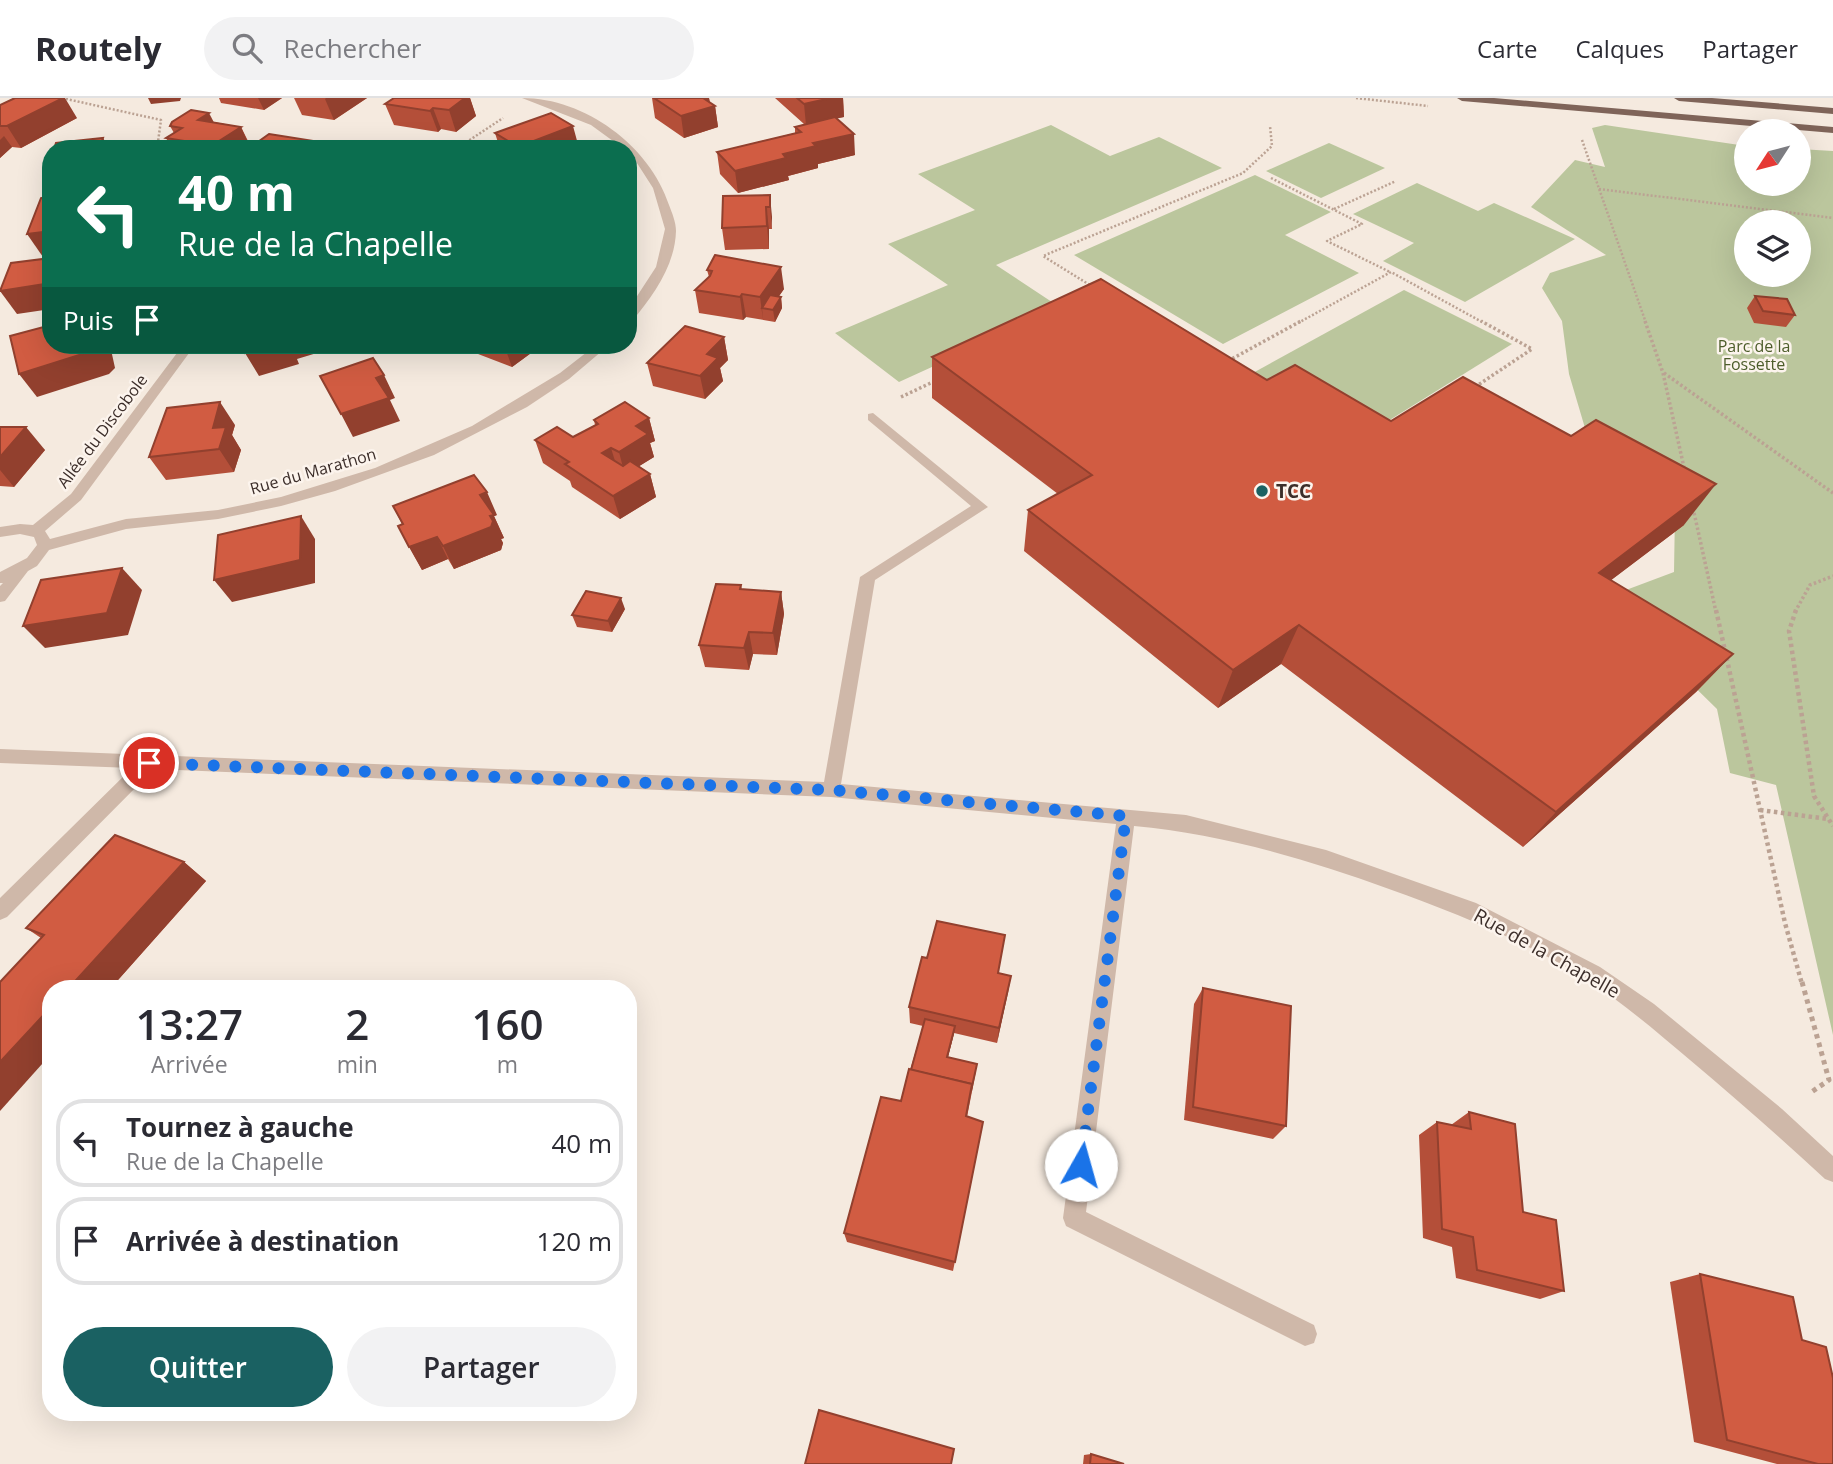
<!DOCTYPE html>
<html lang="fr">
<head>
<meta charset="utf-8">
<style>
	:root { --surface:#fff; --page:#f2f2f3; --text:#2b2b33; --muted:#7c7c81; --line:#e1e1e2; --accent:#1a6162 }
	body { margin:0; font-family:"Open Sans",sans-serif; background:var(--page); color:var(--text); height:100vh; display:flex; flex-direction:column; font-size:26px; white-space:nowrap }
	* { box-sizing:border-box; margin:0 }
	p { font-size:23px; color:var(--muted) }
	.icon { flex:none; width:38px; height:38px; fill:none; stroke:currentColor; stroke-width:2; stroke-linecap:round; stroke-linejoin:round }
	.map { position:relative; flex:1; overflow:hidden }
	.panel { position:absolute; left:42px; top:882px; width:595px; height:441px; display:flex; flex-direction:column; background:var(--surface); border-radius:28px; box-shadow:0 7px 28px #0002 }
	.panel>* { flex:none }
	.banner { position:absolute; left:42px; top:42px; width:595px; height:214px; border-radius:28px; box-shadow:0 7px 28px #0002; background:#0b6e4f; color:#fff; overflow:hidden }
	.needle { width:46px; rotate:234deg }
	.controls { position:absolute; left:1734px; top:21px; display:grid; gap:14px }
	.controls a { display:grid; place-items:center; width:77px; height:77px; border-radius:50%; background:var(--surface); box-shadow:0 7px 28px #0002; font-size:35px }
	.pin { position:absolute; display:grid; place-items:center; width:60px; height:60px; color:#fff; margin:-30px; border:4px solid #fff; border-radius:50%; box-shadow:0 2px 7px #0007 }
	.me { position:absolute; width:77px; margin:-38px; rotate:7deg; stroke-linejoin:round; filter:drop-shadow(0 0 5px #0008) }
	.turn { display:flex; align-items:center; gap:24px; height:147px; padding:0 21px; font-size:32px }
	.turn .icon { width:91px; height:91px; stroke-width:2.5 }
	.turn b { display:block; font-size:49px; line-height:60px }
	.then { display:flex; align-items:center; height:66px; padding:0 21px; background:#0003; gap:14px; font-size:26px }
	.eta { display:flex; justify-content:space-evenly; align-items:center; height:119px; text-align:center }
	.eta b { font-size:42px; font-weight:600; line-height:49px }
	.primary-button { display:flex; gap:14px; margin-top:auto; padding:14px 21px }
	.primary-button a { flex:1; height:80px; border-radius:42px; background:var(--accent); color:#fff; font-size:28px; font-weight:600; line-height:80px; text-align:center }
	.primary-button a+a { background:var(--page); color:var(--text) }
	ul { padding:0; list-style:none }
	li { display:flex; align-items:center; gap:21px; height:88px; margin:0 14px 10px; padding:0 7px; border:4px solid var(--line); border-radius:28px }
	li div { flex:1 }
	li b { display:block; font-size:26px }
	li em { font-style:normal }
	header { display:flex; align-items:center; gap:42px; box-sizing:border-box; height:98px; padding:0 35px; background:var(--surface); border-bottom:2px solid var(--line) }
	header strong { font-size:33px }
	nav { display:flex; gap:38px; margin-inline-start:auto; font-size:24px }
	.search { width:490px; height:63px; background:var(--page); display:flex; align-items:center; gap:18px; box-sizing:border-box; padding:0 24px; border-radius:38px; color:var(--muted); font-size:26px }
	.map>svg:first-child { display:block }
</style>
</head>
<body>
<header>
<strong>Routely</strong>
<div class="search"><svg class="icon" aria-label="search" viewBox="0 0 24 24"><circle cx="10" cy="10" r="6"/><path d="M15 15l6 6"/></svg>Rechercher</div>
<nav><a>Carte</a><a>Calques</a><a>Partager</a></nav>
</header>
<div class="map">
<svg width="1833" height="1366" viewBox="0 0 1833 1366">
	<rect width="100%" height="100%" fill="#f5eadf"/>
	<g fill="#bbc69d" fill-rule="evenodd">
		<path d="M1051 27 1110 58 1159 39 1222 70 996 167 1061 210 899 284 835 235 948 187 888 146 975 112 918 76Z"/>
		<path d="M1605 27 1746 48V86H1799V51L1833 53V937L1776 687 1730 675 1717 611 1668 563 1618 495 1674 474 1675 413 1598 374 1569 276 1562 223 1542 190 1550 175 1606 157 1531 109 1575 62 1605 69 1592 30ZM1746 124H1799V177H1746Z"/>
		<path d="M1329 45 1385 70 1321 100 1266 73Z"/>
		<path d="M1255 77 1331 114 1285 137 1359 175 1223 246 1074 157Z"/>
		<path d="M1417 85 1478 113 1494 105 1575 141 1465 204 1383 163 1414 145 1353 116Z"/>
		<path d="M1404 192 1512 246 1359 341 1251 276Z"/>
	</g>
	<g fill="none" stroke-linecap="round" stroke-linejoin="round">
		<g stroke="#bba293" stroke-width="2.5" stroke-dasharray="2 2" stroke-linecap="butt">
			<path d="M62 0 161 22 157 51"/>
			<path d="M1356 0 1428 8"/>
			<path d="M1582 42 1646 225"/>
			<path d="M456 51 503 20"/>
			<path d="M1271 80 1362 126 1327 143 1390 174"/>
			<path d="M1599 91 1833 120"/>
			<path d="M1334 111 1396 83"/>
			<path d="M1093 189 1043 158 1243 75 1272 48 1270 28"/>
			<path d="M1298 225 1391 174 1484 225"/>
		</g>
		<g stroke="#bba293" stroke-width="3.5" stroke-dasharray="2.5 2.5" stroke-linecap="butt">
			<path d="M1645 223 1663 275 1685 374"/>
			<path d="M1228 263 1301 223"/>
			<path d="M1664 275 1833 395"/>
			<path d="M1475 289 1532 251 1481 223"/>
			<path d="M901 299 935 283"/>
			<path d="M1693 410 1716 514"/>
			<path d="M1795 514 1810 487 1833 478"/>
		</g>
		<g stroke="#bba293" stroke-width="4.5" stroke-dasharray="3.5 3.5" stroke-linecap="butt">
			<path d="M1716 512 1785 825 1802 886"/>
			<path d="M1796 512 1789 533 1814 698 1833 728"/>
			<path d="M1760 712 1828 721"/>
		</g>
		<path stroke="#bba293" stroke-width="5" stroke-dasharray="4.5 4.5" stroke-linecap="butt" d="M1802 884 1829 982 1810 995"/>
		<g fill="#cfb8a9" fill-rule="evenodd">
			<path d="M522 0C585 0 650 48 669 107 672 115 676 124 676 133 675 167 654 197 632 223L628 224V212L656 169 665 131 653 90 628 51H624L591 27Z"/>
			<path d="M183 247H195L81 402 45 433 50 441 126 421 218 412 281 399 375 370 472 328 560 275 596 247H609L569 281 527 309 434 357 335 393 281 408 218 421 126 431 49 452 37 468 28 473 5 503 0 504V488L3 485H0V474L27 460 37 447 34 439 20 436 0 439V429L20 426 33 427 71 396Z"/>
			<path d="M873 315 988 409 875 482 841 686 1186 717 1326 752 1476 805 1600 869 1654 906 1782 1011 1833 1058V1084L1825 1081C1781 1040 1736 1001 1690 962 1657 934 1623 905 1586 881 1524 843 1457 815 1389 791 1307 761 1221 736 1134 728L1086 1114 1314 1227 1317 1236 1314 1245 1305 1248 1066 1128 1063 1120 1116 726 831 699 154 671 7 819 0 822V800L132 670 0 665V651L824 684 860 479 971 408 868 322V316Z"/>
		</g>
		<g fill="#7f6459" fill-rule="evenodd">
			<path d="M1457 0H1494L1833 29V35L1462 3Z"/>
			<path d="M1674 0H1712L1833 10V16L1679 3Z"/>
		</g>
	</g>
	<g fill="#b44f39">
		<path d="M219 0H282L264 12 221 5Z"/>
		<path d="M294 0H367L334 22 302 17Z"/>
		<path d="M394 0H470L476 18 456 34 441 31 438 34 394 27 385 6Z"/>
		<path d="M652 0H709L710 4 715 8 718 29 684 40 655 20Z"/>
		<path d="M775 0H843L844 19 837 20 855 57 818 66V70L788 78 789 82 738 95 720 76 717 54 795 35V29L804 26Z"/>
		<path d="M0 7 77 20 21 50 12 49 0 60Z"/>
		<path d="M214 24 241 29 251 49 317 51H172L166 40 174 35 170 28Z"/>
		<path d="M495 35 579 50 576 51H500Z"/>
		<path d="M770 97 772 131H769V151L725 152 722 130Z"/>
		<path d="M707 172 784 191 779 198 781 199 782 210 775 224 746 219 743 222 699 215 695 192 709 179Z"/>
		<path d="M1755 198 1795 217 1786 229 1754 225 1747 210Z"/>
		<path d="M724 239 728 262 720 270 723 283 705 301 653 288 647 265Z"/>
		<path d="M463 247H542L512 269 465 251Z"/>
		<path d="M932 259 1267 282 1391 323 1684 427 1611 482 1733 556 1696 594 1523 749 1281 566 1218 610 1024 453 1028 412 1058 396 932 300Z"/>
		<path d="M649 320 655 343 650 345 654 359 639 368 650 376 656 399 620 421 572 389 570 383 543 365 535 342 573 339 595 327 594 322Z"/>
		<path d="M235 327 232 337 241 352 234 374 166 382 149 359Z"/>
		<path d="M0 329 45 352 14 389 0 388Z"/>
		<path d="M393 408 497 417 494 418 504 440 501 441 503 445 501 452 454 471 448 461 422 472 398 428 402 426Z"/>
		<path d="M741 487 742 492 781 494 784 516 777 557 753 556 749 572 705 569 699 547Z"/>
		<path d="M625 511 612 534 577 529 572 517Z"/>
		<path d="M184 764 206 783 110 891H51L41 840 26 830Z"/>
		<path d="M998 875 1011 878 997 945 954 935 948 959 976 973 967 1019 983 1024 953 1173 847 1144 844 1135 901 1003 923 928 910 925 909 909Z"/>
		<path d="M1203 890 1286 1028 1273 1041 1184 1022 1194 906Z"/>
		<path d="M1469 1014 1523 1114 1564 1193 1540 1201 1456 1180 1452 1149 1423 1140 1419 1037 1437 1024 1451 1027Z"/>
		<path d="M1700 1176 1802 1242 1833 1366H1777L1694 1344 1670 1184Z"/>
		<path d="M1091 1356 1124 1366H1083L1084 1357Z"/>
	</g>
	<g fill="#92402e">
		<path d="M63 0H65L77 20 21 50 7 28Z"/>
		<path d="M148 0H181L180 3 151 6Z"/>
		<path d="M258 0H282L264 12Z"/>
		<path d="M326 0H367L334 22 325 1Z"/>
		<path d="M465 0H470L476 18 456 34 449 12Z"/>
		<path d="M696 0H709L710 9 715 8 718 29 684 40 681 18Z"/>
		<path d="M831 0H843L844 19 806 27 804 6Z"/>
		<path d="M433 10 441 31 438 34 430 13Z"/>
		<path d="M209 15 220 36 198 22Z"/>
		<path d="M573 28 579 50 576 51H518V49Z"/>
		<path d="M241 29 251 51 208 50Z"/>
		<path d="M854 36 855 57 818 66V70L788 78 789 82 738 95 735 73 813 45Z"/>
		<path d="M4 38 12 49 0 60V42Z"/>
		<path d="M103 40 110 51H99Z"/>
		<path d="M314 43 317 51H303Z"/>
		<path d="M51 73V84L44 74Z"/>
		<path d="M770 97 772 119V131L770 109Z"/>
		<path d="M766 109 769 131V151L767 128Z"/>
		<path d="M51 133V158L43 159 27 136Z"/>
		<path d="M781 169 784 191 770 211 762 210 763 222 760 199Z"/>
		<path d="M51 185V211L17 216 0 193Z"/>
		<path d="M742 196 746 219 743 222 740 199Z"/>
		<path d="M781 199 782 210 775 224 773 212Z"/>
		<path d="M724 239 728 262 720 270 723 283 705 301 700 278 707 256Z"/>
		<path d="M99 247H110L115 270 109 276 37 299 19 276Z"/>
		<path d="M274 247H340V248L297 261 299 266 259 278 245 255Z"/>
		<path d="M504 247H542L512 269Z"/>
		<path d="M384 277 395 300 390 302 400 323 353 339 341 316 376 280Z"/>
		<path d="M220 304 235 327 232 337 241 352 234 374 219 351 213 330Z"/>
		<path d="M649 320 655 343 650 345 654 359 625 377 619 354 636 328Z"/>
		<path d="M26 329 45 352 14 389 0 372V359Z"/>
		<path d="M611 350 618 373 602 355Z"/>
		<path d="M650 376 656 399 620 421 613 398Z"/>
		<path d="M1716 386 1684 427 1569 514 1599 475Z"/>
		<path d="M487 394 497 417 494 418 504 440 501 441 503 445 501 452 454 471 443 448 480 397Z"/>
		<path d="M301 418 315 441V485L232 504 214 482Z"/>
		<path d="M437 439 448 461 422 472 409 449Z"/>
		<path d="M122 470 142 492 128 537 45 550 23 528Z"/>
		<path d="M781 494 784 516 777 557 773 535Z"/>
		<path d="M621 500 625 511 612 534 608 523Z"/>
		<path d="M1299 527 1281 566 1218 610 1233 572Z"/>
		<path d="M749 534 753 556 749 572 744 550Z"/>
		<path d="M1733 556 1696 594 1523 749 1556 714Z"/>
		<path d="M184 764 206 783 110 891H68Z"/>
		<path d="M1011 878 1008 895 997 945 999 930Z"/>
		<path d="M51 909V956L0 1013V964Z"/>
		<path d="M955 928 954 936 946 966 947 959Z"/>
	</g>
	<g fill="#d15c42" stroke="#92402e" stroke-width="2">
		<path d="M15 0H63L7 28H0V7Z"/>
		<path d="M394 0H465L449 12 433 10 430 13 385 6Z"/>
		<path d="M654 0H703L715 8 681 18Z"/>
		<path d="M797 0H831L804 6Z"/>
		<path d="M191 12 209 15 198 22 241 29 208 50 193 48 196 45 166 40 182 30 170 28 172 24Z"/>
		<path d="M551 15 573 28 518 49 495 35Z"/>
		<path d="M835 19 854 36 813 45 816 48 783 56 786 60 735 73 717 54 801 34 795 29Z"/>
		<path d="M269 36 314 43 303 51H248Z"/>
		<path d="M103 40 99 51H54L56 45Z"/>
		<path d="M51 57V73L44 74Z"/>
		<path d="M770 97V109H766L767 128 722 130 723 98Z"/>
		<path d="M51 98V133L27 136 41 100Z"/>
		<path d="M715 157 781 169 760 199 742 196 740 199 695 192 710 178 712 173 707 172Z"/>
		<path d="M51 160V185L0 193 11 165Z"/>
		<path d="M1101 181 1267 282 1295 267 1391 323 1463 279 1571 338 1596 322 1716 386 1599 475 1733 556 1556 714 1299 527 1233 572 1028 412 1092 377 932 259Z"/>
		<path d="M770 197 781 199 773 212 762 210Z"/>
		<path d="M1755 198 1787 201 1795 217 1763 213Z"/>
		<path d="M51 227V247H99L92 253 19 276 10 238Z"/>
		<path d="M685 228 724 239 707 256 718 260 700 278 647 265Z"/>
		<path d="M243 247H274L245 255Z"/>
		<path d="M373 260 384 277 376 280 389 300 341 316 320 278Z"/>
		<path d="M220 304 213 330 226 329 219 351 149 359 167 310Z"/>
		<path d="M625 304 649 320 636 328 648 336 619 354 611 350 602 355 623 368 630 363 650 376 613 398 565 366 569 364 535 342 557 329 573 339 598 326 594 322Z"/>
		<path d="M0 329H26L0 359Z"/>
		<path d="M474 377 487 394 480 397 494 417 490 418 493 423 491 429 443 448 437 439 409 449 398 428 403 426 393 408Z"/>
		<path d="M301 418 300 462 214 482 218 437Z"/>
		<path d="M122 470 107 515 23 528 41 482Z"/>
		<path d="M716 486 741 487 740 491 781 494 773 535 749 534 744 550 699 547Z"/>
		<path d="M586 493 621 500 608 523 572 517Z"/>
		<path d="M115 737 184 764 68 891H51V909L0 964V884L44 837 26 830Z"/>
		<path d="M937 823 1005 837 998 875 1011 878 999 930 909 909 922 859 927 860Z"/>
		<path d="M1203 890 1291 908 1286 1028 1193 1009Z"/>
		<path d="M925 921 955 928 947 959 977 966 971 993 972 986 911 972Z"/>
		<path d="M909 971 972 986 966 1018 983 1024 955 1164 844 1135 881 999 901 1003Z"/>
		<path d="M1469 1014 1515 1026 1523 1114 1556 1122 1564 1193 1477 1172 1473 1139 1442 1131 1437 1024 1471 1031Z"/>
		<path d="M1700 1176 1793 1199 1802 1242 1826 1249 1833 1280V1366H1818L1727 1342Z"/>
		<path d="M819 1312 954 1351 951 1366H805Z"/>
		<path d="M1091 1356 1124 1366H1090Z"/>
	</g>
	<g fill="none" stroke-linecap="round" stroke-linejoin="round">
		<path stroke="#1a73e8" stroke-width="12" stroke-dasharray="0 21.6" d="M149 665 831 692 1126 718 1081 1067"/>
	</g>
	<circle fill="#1a6162" stroke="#fcf4ed" stroke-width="2.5" cx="1262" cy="393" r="7"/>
	<g text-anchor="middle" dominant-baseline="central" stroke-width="5" stroke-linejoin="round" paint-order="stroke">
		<g font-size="16" fill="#4d5d2b" stroke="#fcf4ed">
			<text x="1754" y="248">Parc de la<tspan x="1754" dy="18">Fossette</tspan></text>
		</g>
		<g font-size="16" fill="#3c2e2a" stroke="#fcf4ed">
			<text transform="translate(102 333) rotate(-53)">Allée du Discobole</text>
			<text transform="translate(313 373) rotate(-16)">Rue du Marathon</text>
		</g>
		<g font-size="19" font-weight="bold" fill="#3c2e2a" stroke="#fcf4ed" text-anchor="start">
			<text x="1276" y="393">TCC</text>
		</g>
		<g font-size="19" fill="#3c2e2a" stroke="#fcf4ed">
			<text transform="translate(1547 855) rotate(29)">Rue de la Chapelle</text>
		</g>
	</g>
</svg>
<div class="controls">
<a><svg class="needle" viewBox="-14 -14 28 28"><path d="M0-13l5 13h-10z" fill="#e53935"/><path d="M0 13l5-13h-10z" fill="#7c7c81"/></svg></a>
<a><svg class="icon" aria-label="layers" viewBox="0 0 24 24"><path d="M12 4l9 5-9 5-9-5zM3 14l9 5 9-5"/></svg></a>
</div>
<div class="pin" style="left:149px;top:665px;background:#d93025"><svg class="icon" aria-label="arrive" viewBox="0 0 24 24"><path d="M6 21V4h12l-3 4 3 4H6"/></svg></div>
<svg class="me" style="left:1081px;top:1067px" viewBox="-20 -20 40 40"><circle r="19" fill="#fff"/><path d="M0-13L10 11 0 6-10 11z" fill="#1a73e8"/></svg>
<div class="banner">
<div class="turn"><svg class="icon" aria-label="left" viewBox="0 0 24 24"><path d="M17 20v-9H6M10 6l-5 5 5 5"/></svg><div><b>40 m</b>Rue de la Chapelle</div></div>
<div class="then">Puis<svg class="icon" aria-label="arrive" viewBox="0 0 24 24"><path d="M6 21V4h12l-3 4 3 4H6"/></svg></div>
</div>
<section class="panel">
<div class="eta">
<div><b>13:27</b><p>Arrivée</p></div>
<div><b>2</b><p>min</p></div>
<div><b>160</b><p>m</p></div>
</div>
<ul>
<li><svg class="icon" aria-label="left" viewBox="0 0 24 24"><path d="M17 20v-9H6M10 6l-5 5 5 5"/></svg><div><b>Tournez à gauche</b><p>Rue de la Chapelle</p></div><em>40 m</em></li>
<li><svg class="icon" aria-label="arrive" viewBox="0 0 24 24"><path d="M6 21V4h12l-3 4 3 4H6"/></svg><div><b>Arrivée à destination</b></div><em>120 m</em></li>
</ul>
<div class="primary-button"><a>Quitter</a><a>Partager</a></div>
</section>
</div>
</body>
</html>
